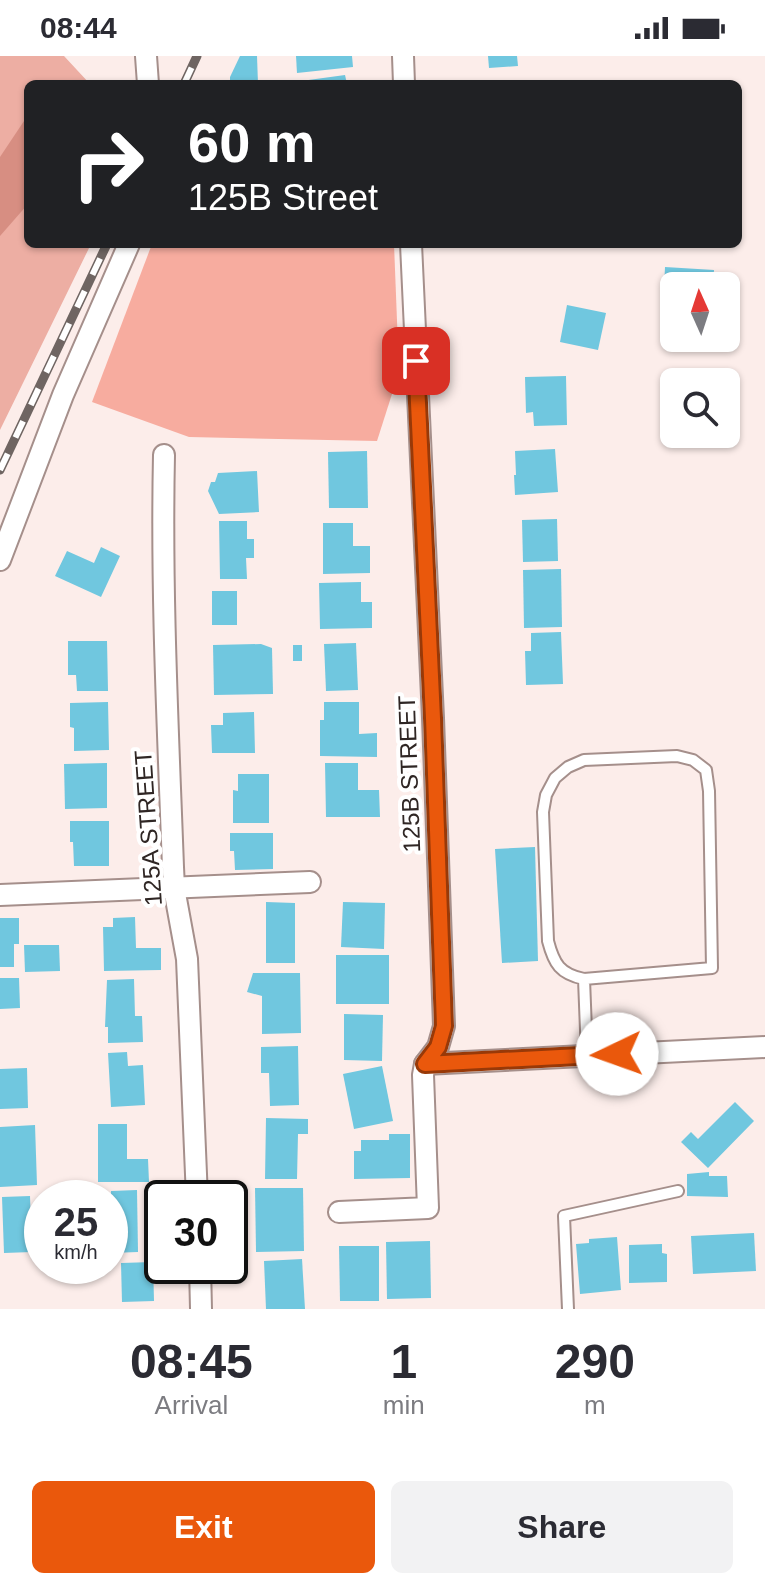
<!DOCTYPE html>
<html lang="en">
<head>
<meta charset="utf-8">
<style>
	:root { --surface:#fff; --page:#f2f2f3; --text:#2b2b33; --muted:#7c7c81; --accent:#ea580c }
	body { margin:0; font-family:Helvetica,sans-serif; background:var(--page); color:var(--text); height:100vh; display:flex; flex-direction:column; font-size:30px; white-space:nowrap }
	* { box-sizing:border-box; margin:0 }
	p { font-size:26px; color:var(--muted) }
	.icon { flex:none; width:44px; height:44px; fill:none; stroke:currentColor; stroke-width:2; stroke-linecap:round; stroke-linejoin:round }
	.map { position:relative; height:1253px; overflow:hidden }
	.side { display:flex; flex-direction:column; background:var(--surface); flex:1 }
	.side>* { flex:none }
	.guide { position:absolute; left:24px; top:24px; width:718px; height:168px; border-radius:12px; box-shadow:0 2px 6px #0004; background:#202124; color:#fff; overflow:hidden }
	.needle { width:52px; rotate:357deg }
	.fabs { position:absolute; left:660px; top:216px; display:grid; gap:16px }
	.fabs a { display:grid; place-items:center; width:80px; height:80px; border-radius:12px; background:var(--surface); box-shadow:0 2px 6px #0004; font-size:40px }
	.speed { position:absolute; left:24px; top:1124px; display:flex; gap:16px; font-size:40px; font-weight:700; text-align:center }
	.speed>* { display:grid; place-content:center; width:104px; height:104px; border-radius:50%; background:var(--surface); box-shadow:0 2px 6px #0004; line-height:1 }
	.speed small { font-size:20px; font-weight:400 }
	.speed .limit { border:4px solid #111; border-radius:12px; background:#fff; color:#111 }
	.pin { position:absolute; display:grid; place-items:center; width:68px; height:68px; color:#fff; margin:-34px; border-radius:16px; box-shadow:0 4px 12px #0006 }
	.me { position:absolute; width:88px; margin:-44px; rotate:267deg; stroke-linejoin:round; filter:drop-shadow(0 0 6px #0008) }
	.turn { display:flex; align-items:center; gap:28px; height:168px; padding:0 32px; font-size:36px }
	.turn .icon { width:104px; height:104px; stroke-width:2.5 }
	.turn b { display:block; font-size:56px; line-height:68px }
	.eta { display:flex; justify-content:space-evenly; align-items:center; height:136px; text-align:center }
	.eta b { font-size:48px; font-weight:800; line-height:56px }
	.primary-button { display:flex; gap:16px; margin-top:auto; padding:16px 32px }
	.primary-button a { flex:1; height:92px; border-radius:12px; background:var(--accent); color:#fff; font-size:32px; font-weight:800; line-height:92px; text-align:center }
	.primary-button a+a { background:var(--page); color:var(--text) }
	.status { display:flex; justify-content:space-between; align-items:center; height:56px; padding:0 40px; background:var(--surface); direction:ltr }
	.status svg { height:22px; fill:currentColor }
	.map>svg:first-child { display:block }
</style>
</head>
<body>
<div class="status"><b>08:44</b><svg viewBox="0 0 49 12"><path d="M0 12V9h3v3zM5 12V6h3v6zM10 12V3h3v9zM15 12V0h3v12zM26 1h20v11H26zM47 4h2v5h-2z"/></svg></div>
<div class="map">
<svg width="765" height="1253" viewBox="0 0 765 1253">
	<rect width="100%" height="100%" fill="#fcedea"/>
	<path fill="#edaea3" d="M0 0H64L90 28H28V188H91L0 374Z"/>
	<path fill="#f7ac9f" d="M152 188H394L399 316 377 385 189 381 92 346Z"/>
	<path fill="#d78e82" d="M28 59V148L0 180V101Z"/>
	<g fill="#70c7df">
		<path d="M240 0H257L258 28H230V21Z"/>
		<path d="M296 0H352L353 11 297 17Z"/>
		<path d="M488 0H517L518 10 489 12Z"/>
		<path d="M345 19 347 28H294V26Z"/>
		<path d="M665 211 714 214 713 230H674V253H663Z"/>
		<path d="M567 249 606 257 598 294 560 286Z"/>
		<path d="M566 320 567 369 534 370 533 356 526 357 525 321Z"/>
		<path d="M555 393 558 436 515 439 514 419H516L515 395Z"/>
		<path d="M367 395 368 452H329L328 396Z"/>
		<path d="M257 415 259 456 219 458 208 435 211 426H215L218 417Z"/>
		<path d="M557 463 558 505 523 506 522 464Z"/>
		<path d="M219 465H247V483H254V502H246L247 523H220Z"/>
		<path d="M323 467H353V490H370V517L323 518Z"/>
		<path d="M101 491 120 500 101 541 55 520 67 495 94 507Z"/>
		<path d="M561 513 562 571 524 572 523 514Z"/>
		<path d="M361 526V546H372V572L320 573 319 527Z"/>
		<rect x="212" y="535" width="25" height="34"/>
		<path d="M561 576 563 628 526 629 525 595H531V577Z"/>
		<path d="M68 585H107L108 635H77L76 619H68Z"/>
		<path d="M356 587 358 634 326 635 324 588Z"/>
		<path d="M261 588 272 592 273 638 214 639 213 589Z"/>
		<rect x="293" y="589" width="9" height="16"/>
		<path d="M108 646 109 694 74 695V672L70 671V647Z"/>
		<path d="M324 646H359V678L377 677V701L320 700V664H324Z"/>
		<path d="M254 656 255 697H212L211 669H223V657Z"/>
		<path d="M107 707V752L65 753 64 708Z"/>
		<path d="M325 707H358V734H379L380 761H326Z"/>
		<path d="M238 718H269V767H233V734L238 735Z"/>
		<path d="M70 765H109V810H74L73 786H70Z"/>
		<path d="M230 777H273V813L235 814 234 795H230Z"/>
		<path d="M535 791 538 905 502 907 495 793Z"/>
		<path d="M266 846 295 847V907H266Z"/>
		<path d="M343 846 385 847 384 893 341 891Z"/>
		<path d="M135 861 136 892H161V914L104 915 103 871H113V862Z"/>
		<path d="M0 862H19V888H14V911H0Z"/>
		<path d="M24 889H59L60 915 25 916Z"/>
		<rect x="336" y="899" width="53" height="49"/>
		<path d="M253 917H300L301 977 262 978V940L247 936Z"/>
		<path d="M0 922H19L20 952 0 953Z"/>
		<path d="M134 923 135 960H142L143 986 108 987V971H105L107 924Z"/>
		<path d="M344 958 383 959 382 1005 344 1004Z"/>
		<path d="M298 990 299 1049 270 1050 269 1017H261V991Z"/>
		<path d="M127 996 128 1010 143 1009 145 1049 111 1051 108 997Z"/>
		<path d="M382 1010 393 1065 354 1073 343 1018Z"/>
		<path d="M27 1012 28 1052 0 1053V1013Z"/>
		<path d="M735 1046 754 1065 708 1112 681 1086 691 1076 698 1083Z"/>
		<path d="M266 1062 308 1063V1078H298L297 1123H265Z"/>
		<path d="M98 1068H127V1103H148L149 1126H98Z"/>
		<path d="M35 1069 37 1129 0 1131V1071Z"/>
		<path d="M389 1078H410V1122L354 1123V1095H361V1084H389Z"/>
		<path d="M709 1116V1120H727L728 1141 687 1140V1118Z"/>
		<path d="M255 1132H303L304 1195 256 1196Z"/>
		<path d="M137 1134 138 1196 110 1197 111 1135Z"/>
		<path d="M30 1140 32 1196 4 1197 2 1141Z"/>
		<path d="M754 1177 756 1215 693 1218 691 1180Z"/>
		<path d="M617 1181 621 1234 580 1238 576 1188 589 1187V1183Z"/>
		<path d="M430 1185 431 1242 387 1243 386 1186Z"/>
		<path d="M662 1188V1197L667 1198V1226L629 1227V1189Z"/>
		<path d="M339 1190H379V1245H340Z"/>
		<path d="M302 1203 305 1253H266L264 1205Z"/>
		<path d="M153 1206 154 1245 122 1246 121 1207Z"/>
	</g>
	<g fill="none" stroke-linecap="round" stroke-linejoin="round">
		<g stroke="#a58f8b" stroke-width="14">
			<g id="service">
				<path d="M584 923 712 912 709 735 706 714 693 704 677 700 584 704 568 711 555 722 546 739 543 756 548 885C554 908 560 918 584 923L587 1000"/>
				<path d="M568 1253 564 1160 678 1135"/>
			</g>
		</g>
		<g stroke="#a58f8b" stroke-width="24">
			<g id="minor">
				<path d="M146 0 148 28"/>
				<path d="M403 0 404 28"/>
				<path d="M164 399C161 536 168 674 173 811L174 832 187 903 197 1142"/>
				<path d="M0 504 63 339 129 188"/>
				<path d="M0 839 310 826"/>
				<path d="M425 1008 765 991"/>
				<path d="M339 1156 428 1152 423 1019 425 1008 438 991 444 970 433 662 411 188"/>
				<path d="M200 1210 201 1253"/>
			</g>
		</g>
		<use href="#service" stroke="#fff" stroke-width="10"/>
		<use href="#minor" stroke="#fff" stroke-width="20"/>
		<g stroke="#6f6562" stroke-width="9">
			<g id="rail">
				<path d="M184 28 197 0"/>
				<path d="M0 414 107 188"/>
			</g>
		</g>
		<use href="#rail" stroke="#fff" stroke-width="6" stroke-dasharray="18" stroke-linecap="butt"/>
	</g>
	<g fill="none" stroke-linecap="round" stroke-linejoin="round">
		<g stroke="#983908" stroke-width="20">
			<path id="route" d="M416 305 433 662 444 970 438 991 425 1008 617 998"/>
		</g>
		<use href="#route" stroke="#ea580c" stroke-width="14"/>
	</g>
	<g text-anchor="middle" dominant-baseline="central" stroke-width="8" stroke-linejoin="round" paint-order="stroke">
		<g font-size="24" fill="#2f2624" stroke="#fff">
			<text transform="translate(409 718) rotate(-92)">125B STREET</text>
			<text transform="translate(148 772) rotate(-94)">125A STREET</text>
		</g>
	</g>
</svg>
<div class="fabs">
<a><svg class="needle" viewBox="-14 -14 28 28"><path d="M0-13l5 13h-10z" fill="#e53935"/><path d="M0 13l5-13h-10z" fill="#7c7c81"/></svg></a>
<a><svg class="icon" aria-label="search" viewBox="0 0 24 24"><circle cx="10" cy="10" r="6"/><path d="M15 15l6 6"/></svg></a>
</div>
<div class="speed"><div>25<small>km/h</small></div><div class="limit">30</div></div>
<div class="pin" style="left:416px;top:305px;background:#d93025"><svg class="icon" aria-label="arrive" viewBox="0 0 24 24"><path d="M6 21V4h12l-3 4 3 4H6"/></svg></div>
<svg class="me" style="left:617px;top:998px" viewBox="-20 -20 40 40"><circle r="19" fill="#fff"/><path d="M0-13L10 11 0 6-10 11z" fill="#ea580c"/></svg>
<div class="guide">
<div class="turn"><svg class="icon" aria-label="right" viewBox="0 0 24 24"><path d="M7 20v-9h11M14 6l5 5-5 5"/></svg><div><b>60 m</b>125B Street</div></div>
</div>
</div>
<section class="side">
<div class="eta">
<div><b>08:45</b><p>Arrival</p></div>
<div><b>1</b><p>min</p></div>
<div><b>290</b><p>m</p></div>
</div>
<div class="primary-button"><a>Exit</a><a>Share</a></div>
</section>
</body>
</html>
